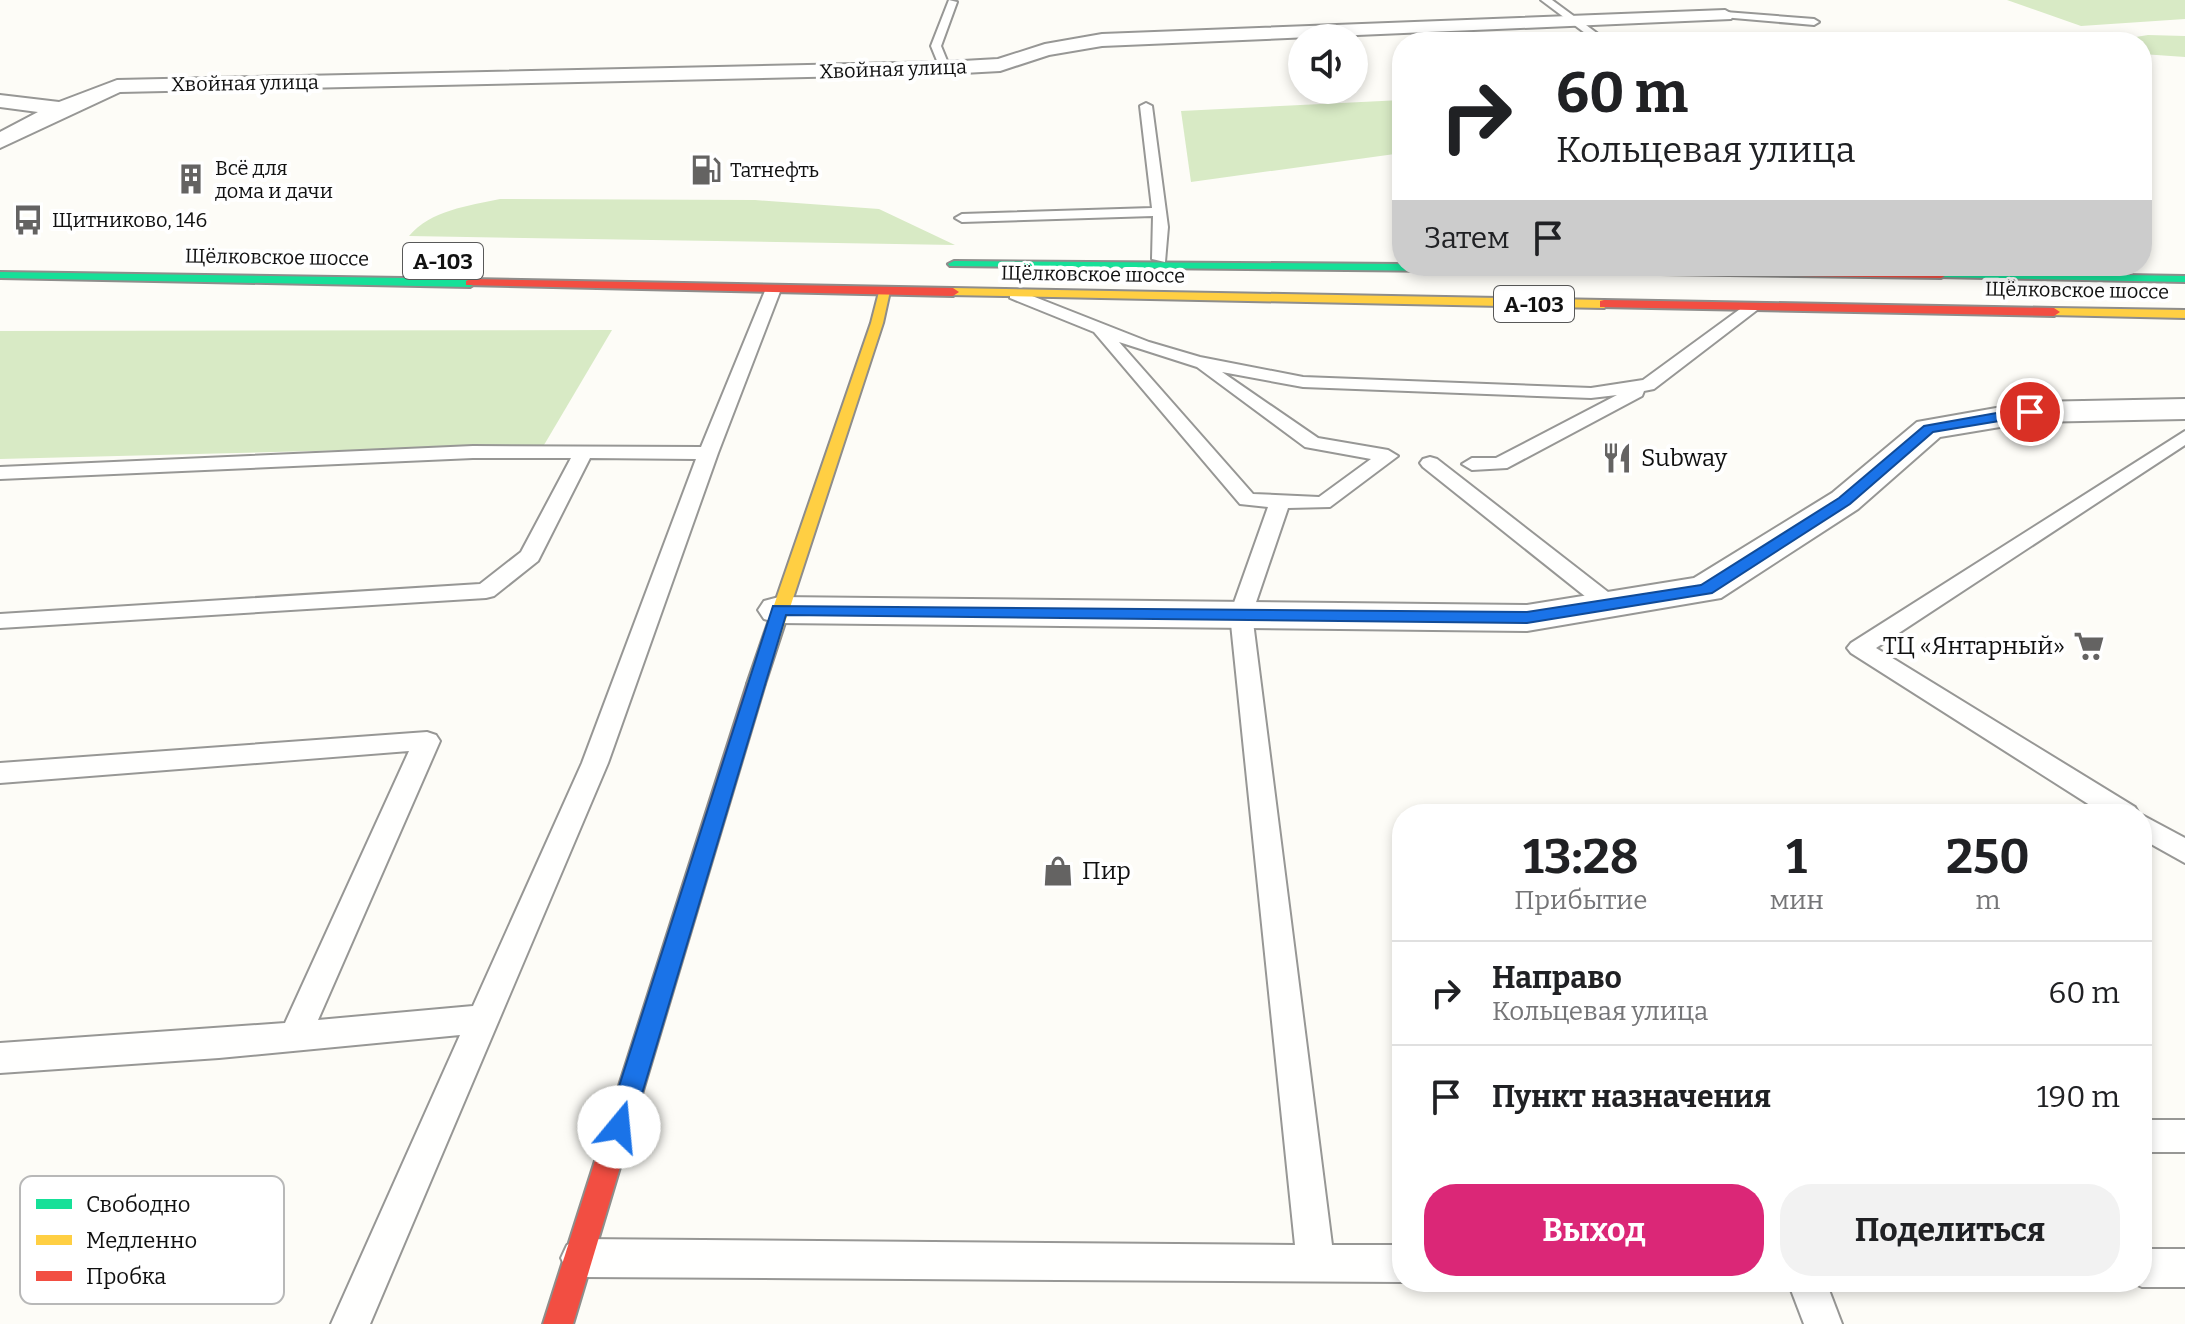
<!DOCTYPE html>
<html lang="ru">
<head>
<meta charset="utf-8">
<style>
	:root { --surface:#fff; --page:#f2f2f2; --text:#202124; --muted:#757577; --line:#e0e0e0; --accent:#db2777 }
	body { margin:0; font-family:Bitter,serif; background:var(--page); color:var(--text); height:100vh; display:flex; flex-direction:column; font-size:30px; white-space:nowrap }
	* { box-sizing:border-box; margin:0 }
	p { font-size:26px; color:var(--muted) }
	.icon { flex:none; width:44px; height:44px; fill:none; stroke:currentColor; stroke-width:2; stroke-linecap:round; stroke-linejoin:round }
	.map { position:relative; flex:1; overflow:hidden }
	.panel { position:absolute; left:1392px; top:804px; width:760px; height:488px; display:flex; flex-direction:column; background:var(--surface); border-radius:32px; box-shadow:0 4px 12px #0003 }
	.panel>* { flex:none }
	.guide { position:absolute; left:1392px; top:32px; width:760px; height:244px; border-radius:32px; box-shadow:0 4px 12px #0003; background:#fff; color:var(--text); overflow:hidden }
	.controls { position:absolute; left:1288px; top:24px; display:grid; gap:16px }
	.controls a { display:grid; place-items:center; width:80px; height:80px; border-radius:50%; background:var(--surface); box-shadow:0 4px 12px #0003; font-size:40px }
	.pin { position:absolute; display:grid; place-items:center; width:68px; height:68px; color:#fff; margin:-34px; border:4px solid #fff; border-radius:50%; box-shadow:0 2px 8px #0007 }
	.me { position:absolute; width:88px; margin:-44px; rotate:17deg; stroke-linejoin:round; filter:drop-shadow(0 0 6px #0008) }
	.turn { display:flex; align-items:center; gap:28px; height:168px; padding:0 32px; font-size:36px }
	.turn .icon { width:104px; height:104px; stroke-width:2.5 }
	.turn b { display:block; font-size:56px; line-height:68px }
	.then { display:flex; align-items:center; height:76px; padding:0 32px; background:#0003; gap:16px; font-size:30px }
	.eta { display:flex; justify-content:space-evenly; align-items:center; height:136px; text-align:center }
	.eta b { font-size:48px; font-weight:700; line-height:56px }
	.cta { display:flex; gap:16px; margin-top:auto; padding:16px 32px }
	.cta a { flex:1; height:92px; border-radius:32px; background:var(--accent); color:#fff; font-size:32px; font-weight:700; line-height:92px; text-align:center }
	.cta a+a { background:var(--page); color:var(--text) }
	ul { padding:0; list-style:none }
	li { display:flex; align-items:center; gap:24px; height:104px; padding:0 32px; border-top:2px solid var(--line) }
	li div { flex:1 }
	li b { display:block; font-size:30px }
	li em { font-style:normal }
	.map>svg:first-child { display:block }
</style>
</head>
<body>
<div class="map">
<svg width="2185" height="1324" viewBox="0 0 2185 1324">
	<rect width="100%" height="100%" fill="#fdfcf7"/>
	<g fill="#d8eac5">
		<path d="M2007 0H2185V19L2081 26Z"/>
		<path d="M2148 35 2185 36V57L2142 54V42H2105Z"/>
		<path d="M1402 100V153L1191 182 1181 111Z"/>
		<path d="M500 199 755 200 879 209 955 245 409 236C431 210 468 206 500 199Z"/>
		<path d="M612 330 544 445 0 459V331Z"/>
	</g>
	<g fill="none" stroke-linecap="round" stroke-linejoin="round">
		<g stroke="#979795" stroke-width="4">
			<g id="lane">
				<path d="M949 0 957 2 941 46 950 68 945 71 940 68 931 46Z"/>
				<path d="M1541 0H1552L1609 42H1597Z"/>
				<path d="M1725 12 1814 19 1819 22 1814 25 1722 17Z"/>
				<path d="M1146 103 1152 106 1168 227 1165 262 1152 259 1153 216 962 222 955 218 962 214 1152 208 1140 106Z"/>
				<path d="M767 286 781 289 718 453 608 763 370 1324H331L460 1035 219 1058 0 1073V1043L285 1023 409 751 0 783V763L427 732 436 735 440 741 318 1020 473 1006 582 763 696 459 590 458 538 561 494 596 486 598 0 628V614L480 584 521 552 571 458H473L0 479V467L473 446 701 447Z"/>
				<path d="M1010 292H1022L1149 342 1200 357 1303 377 1591 388 1643 380 1747 304 1761 307 1654 389 1644 391 1642 396 1507 468 1472 470 1462 464 1472 458H1496L1617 395 1591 398 1303 387 1222 372 1318 438 1388 450 1398 456 1330 507 1288 508 1252 614 1332 1245H1402L1404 1282 580 1277 567 1271 561 1258 567 1245 580 1239 1295 1245 1230 614 1268 507 1240 504 1094 332 1010 298ZM1119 342 1197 367 1305 447 1371 459 1319 497 1253 494Z"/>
				<path d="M2185 431V445L1876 648 2135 807 2139 814H2104L1851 653 1847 648 1851 643Z"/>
				<path d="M1430 457 1437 459 1617 599 1620 604 1617 609H1601L1423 467 1420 463 1423 459Z"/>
				<path d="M2142 815 2185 838V863L2142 839Z"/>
				<rect x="2142" y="1120" width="43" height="32"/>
				<path d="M2142 1249H2185V1287H2142L2131 1282H2142Z"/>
				<path d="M1788 1282H1826L1842 1324H1804Z"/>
			</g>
		</g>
		<g stroke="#979795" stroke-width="4">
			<g id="street">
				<path d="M1725 10 1734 15 1731 19 1102 46 1049 55 1000 71 945 74 120 92 0 148V132L38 112 0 107V95L59 102 117 80 945 62 998 59 1045 44 1102 34Z"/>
				<path d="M2185 399V419L2030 422 1940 437 1858 509 1721 598 1527 631 779 623 764 619 758 610 764 601 779 597 1527 605 1694 578 1832 493 1917 422 2030 402Z"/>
			</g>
		</g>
		<g stroke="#8e8d8b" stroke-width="4">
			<g id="fast">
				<path d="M954 261 1402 264 1455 268 1449 271 950 266 948 264Z"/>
				<path d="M0 272 470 279 476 283 470 287 0 278Z"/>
				<path d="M1941 272 2185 276V282L1937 277 1935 275Z"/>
			</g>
		</g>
		<g stroke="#8e8d8b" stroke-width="4">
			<g id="slow">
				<path d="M880 288 890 291 883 323 765 684 756 690 750 688 747 684 871 323Z"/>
				<path d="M953 288 1604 300 1610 304 1604 308 949 295V289Z"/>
				<path d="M2054 308 2185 310V318L2050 315V309Z"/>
			</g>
		</g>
		<g stroke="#8e8d8b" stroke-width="4">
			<g id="jam">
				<path d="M1445 266 1941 272 1947 275 1941 278 1449 271 1445 270Z"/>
				<path d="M470 279 953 288 959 292 953 296 466 285V281Z"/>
				<path d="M1604 300 2054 308 2060 312 2054 316 1600 307V301Z"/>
				<path d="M756 678 765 684 573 1324H543L747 684Z"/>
			</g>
		</g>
		<use href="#lane" fill="#fffffe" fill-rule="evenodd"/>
		<use href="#street" fill="#fffffe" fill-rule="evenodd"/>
		<use href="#fast" fill="#16e098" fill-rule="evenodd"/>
		<use href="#slow" fill="#ffcf43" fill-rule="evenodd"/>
		<use href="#jam" fill="#f24e42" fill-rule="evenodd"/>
	</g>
	<path fill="#1a73e8" stroke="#114b97" stroke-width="2" d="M2030 407 2035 409V415L1933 432 1850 504 1712 593 1527 623 786 615 632 1127 628 1135 619 1139 610 1135 606 1127 773 606 1527 612 1701 585 1839 498 1924 426Z"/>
	<defs>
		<g id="fuel-bare" transform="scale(2.4)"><path d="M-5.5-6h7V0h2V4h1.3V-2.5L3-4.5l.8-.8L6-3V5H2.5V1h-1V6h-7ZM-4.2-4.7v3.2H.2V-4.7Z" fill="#646362" stroke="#fff" stroke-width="2.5" paint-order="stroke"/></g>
		<g id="building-bare" transform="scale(2.4)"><path d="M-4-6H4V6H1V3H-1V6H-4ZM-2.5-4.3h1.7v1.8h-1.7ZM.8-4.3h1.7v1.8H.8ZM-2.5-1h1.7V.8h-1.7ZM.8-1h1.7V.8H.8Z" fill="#646362" stroke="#fff" stroke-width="2.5" paint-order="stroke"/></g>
		<g id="bus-bare" transform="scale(2.4)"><path d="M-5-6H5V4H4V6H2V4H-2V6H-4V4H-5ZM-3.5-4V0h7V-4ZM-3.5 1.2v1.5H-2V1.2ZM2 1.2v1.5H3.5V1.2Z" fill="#646362" stroke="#fff" stroke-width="2.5" paint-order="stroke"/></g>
		<g id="restaurant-bare" transform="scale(2.4)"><path d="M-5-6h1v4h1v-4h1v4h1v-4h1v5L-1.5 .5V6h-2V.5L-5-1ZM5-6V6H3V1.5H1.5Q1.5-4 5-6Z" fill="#646362" stroke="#fff" stroke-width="2.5" paint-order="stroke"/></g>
		<g id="supermarket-bare" transform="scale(2.4)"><path d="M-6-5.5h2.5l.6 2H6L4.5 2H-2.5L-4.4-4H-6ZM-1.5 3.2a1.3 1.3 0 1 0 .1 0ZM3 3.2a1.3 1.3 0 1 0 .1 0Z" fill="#646362" stroke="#fff" stroke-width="2.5" paint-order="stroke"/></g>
		<g id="shop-bare" transform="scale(2.4)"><path d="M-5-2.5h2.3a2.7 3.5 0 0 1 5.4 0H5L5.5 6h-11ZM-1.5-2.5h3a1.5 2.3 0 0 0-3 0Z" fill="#646362" stroke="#fff" stroke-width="2.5" paint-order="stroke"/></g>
	</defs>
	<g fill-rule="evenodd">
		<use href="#fuel-bare" x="706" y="170"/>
		<use href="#building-bare" x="191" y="179"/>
		<use href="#bus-bare" x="28" y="220"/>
		<use href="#restaurant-bare" x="1617" y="458"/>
		<use href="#supermarket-bare" x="2089" y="646"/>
		<use href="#shop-bare" x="1058" y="871"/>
	</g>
	<g text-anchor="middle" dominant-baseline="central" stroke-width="8" stroke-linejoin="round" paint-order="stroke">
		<g font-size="20" fill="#111" stroke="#fff">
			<text transform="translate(893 69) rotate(-2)">Хвойная улица</text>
			<text transform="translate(245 83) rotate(-1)">Хвойная улица</text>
			<text transform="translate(277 257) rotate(1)">Щёлковское шоссе</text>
			<text transform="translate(1093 274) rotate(1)">Щёлковское шоссе</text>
			<text transform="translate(2077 290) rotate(1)">Щёлковское шоссе</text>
		</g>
		<g font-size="20" fill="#111" stroke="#fff" text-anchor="start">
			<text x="215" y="168">Всё для<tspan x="215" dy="23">дома и дачи</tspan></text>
			<text x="730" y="170">Татнефть</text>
			<text x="52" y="220">Щитниково, 146</text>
		</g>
		<g fill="#fff" stroke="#585858" stroke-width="2">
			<rect x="403" y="243" width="80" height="36" rx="6"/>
			<rect x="1494" y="286" width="80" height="36" rx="6"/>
		</g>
		<g font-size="22" font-weight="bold" fill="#111">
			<text x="443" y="261">А-103</text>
			<text x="1534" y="304">А-103</text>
		</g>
		<g font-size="24" fill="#111" stroke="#fff" text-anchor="start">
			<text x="1641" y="458">Subway</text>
			<text x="2065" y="646" text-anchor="end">ТЦ «Янтарный»</text>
			<text x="1082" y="871">Пир</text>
		</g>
	</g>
	<rect x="20" y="1176" width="264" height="128" rx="12" fill="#fff" stroke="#b8b8b8" stroke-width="2"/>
	<rect x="36" y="1199" width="36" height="10" fill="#16e098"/>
	<rect x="36" y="1235" width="36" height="10" fill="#ffcf43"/>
	<rect x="36" y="1271" width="36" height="10" fill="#f24e42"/>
	<g font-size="22" fill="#111">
		<text x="86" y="1212">Свободно</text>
		<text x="86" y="1248">Медленно</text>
		<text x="86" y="1284">Пробка</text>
	</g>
</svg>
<div class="controls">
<a><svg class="icon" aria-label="sound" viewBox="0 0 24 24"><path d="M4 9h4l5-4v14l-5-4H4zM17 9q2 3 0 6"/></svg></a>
</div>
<div class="pin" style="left:2030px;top:412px;background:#d93025"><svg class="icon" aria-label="arrive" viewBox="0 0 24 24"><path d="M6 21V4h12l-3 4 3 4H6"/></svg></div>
<svg class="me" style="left:619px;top:1127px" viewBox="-20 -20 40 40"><circle r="19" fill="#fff"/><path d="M0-13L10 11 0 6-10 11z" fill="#1a73e8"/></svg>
<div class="guide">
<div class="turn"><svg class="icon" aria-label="right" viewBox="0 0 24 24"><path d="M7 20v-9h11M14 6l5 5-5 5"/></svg><div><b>60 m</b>Кольцевая улица</div></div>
<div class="then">Затем<svg class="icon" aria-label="arrive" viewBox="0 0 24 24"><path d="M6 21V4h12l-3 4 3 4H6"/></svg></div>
</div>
<section class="panel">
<div class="eta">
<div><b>13:28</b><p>Прибытие</p></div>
<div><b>1</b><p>мин</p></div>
<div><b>250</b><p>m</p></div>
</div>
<ul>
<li><svg class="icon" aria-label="right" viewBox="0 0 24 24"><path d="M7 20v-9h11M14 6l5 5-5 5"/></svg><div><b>Направо</b><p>Кольцевая улица</p></div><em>60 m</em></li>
<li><svg class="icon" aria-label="arrive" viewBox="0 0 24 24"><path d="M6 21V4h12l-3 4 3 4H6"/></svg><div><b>Пункт назначения</b></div><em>190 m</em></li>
</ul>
<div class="cta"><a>Выход</a><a>Поделиться</a></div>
</section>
</div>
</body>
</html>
